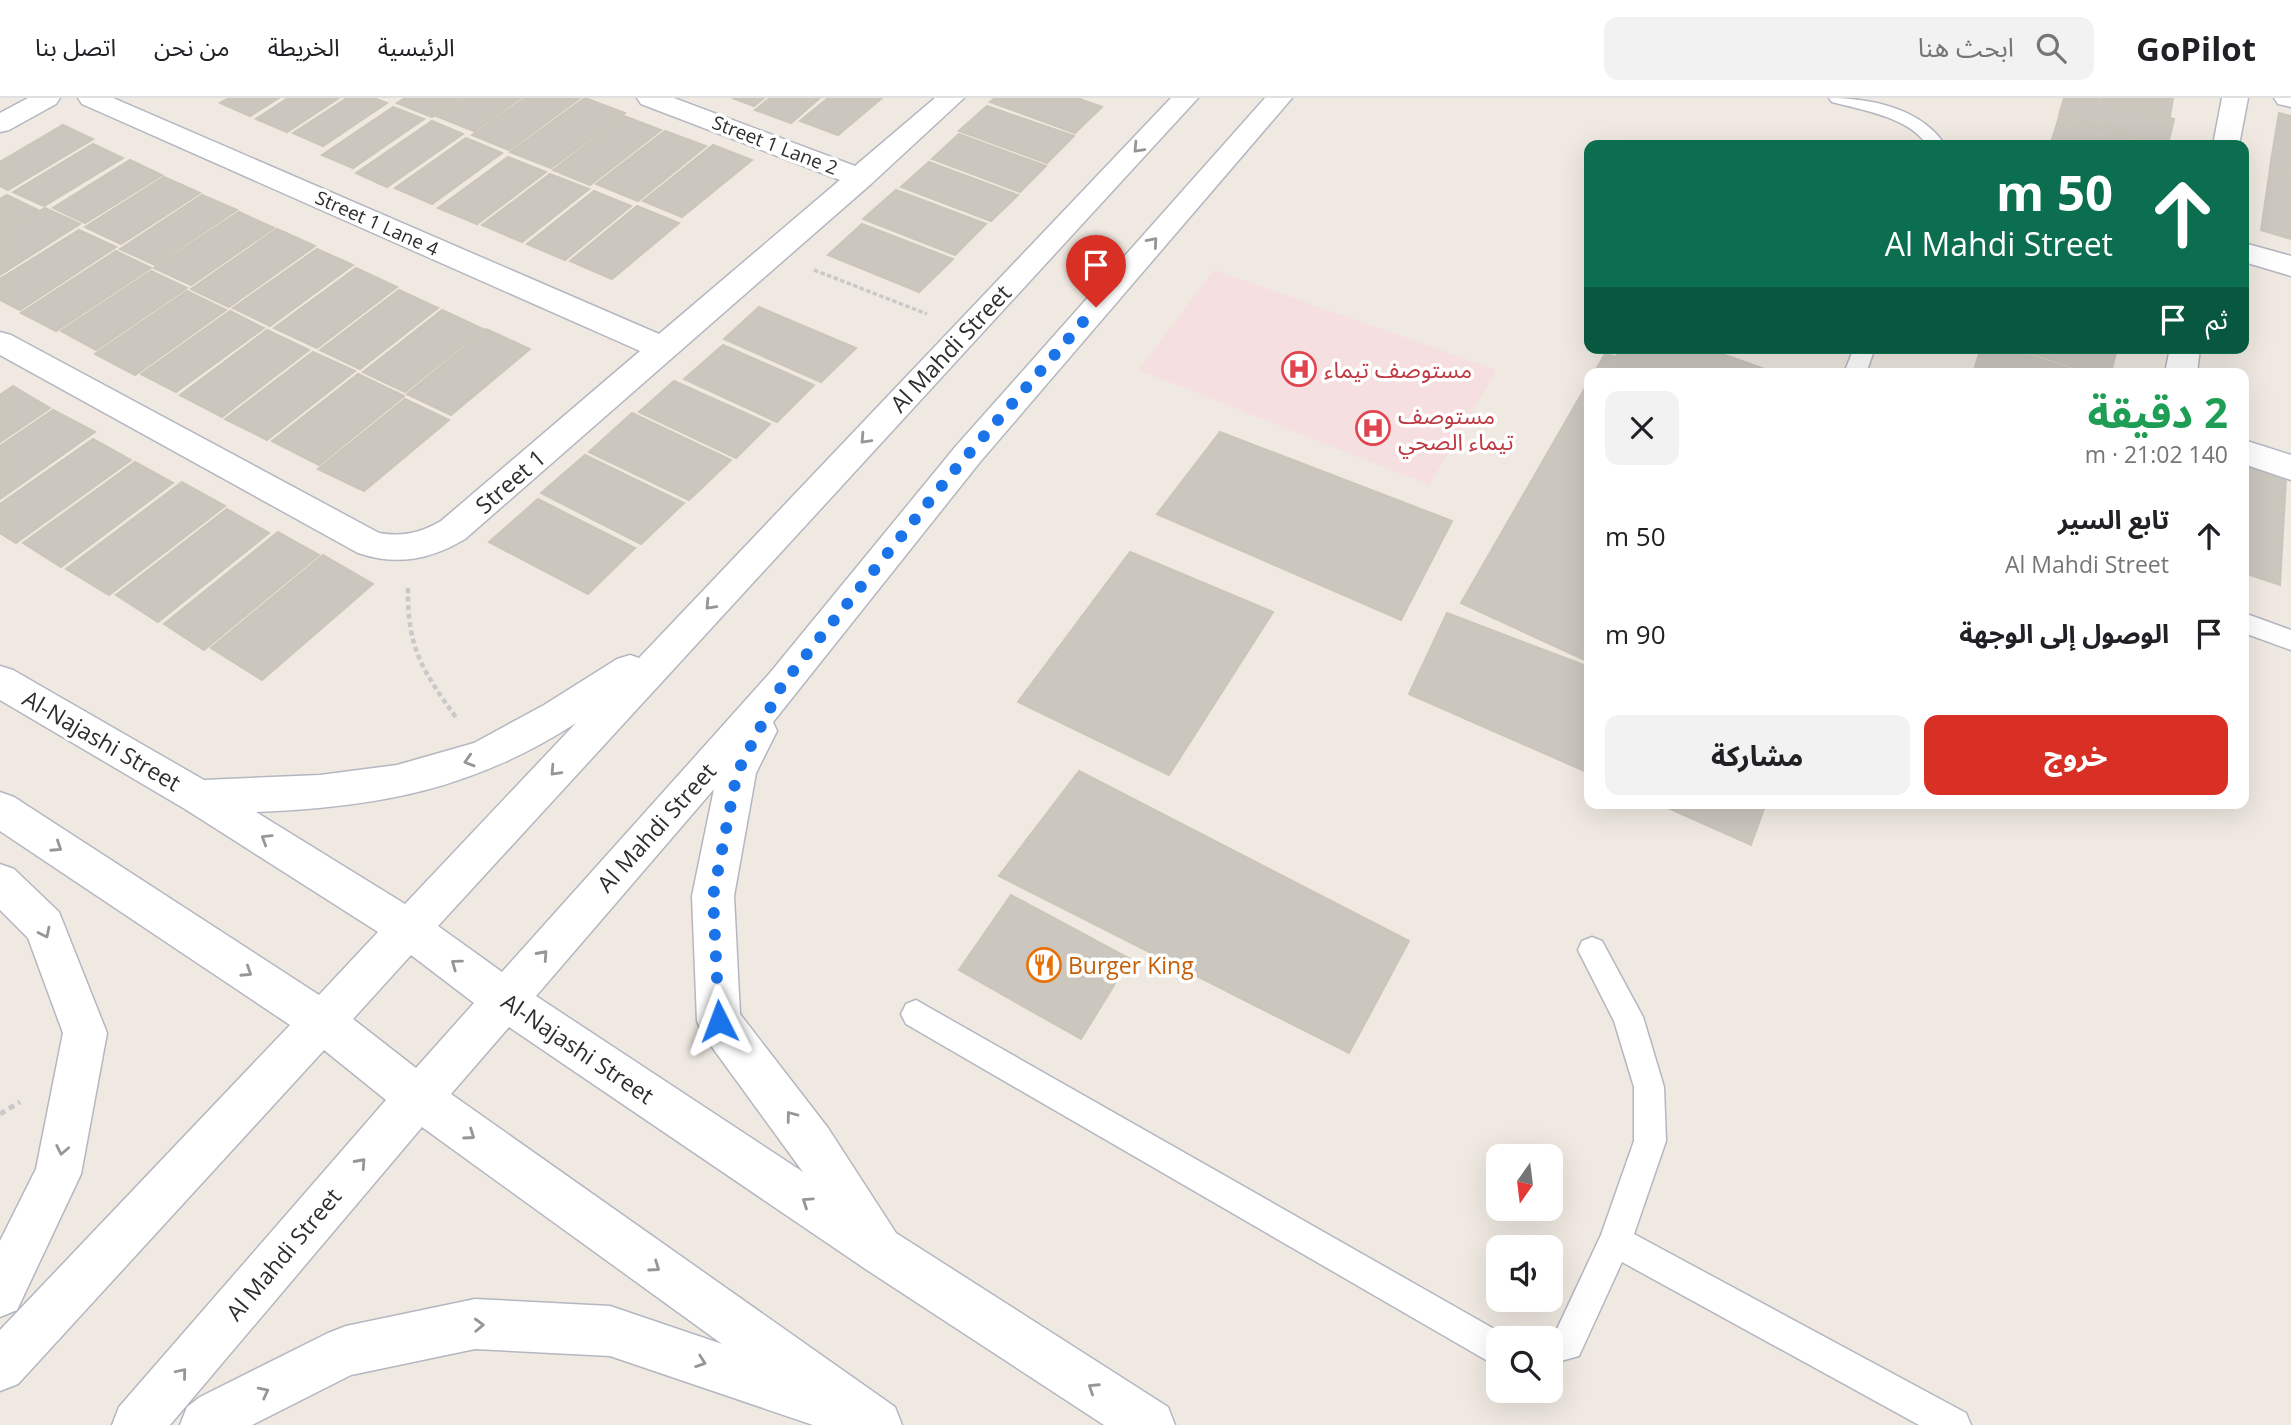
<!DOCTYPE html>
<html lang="ar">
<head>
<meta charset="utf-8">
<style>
	:root { --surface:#fff; --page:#f2f2f2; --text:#202124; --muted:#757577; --line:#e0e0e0; --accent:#d93025 }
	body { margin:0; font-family:"Open Sans","Noto Sans Arabic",sans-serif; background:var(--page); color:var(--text); direction:rtl; height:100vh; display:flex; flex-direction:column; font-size:26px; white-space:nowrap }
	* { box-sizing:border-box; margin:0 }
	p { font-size:23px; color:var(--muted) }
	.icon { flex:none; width:38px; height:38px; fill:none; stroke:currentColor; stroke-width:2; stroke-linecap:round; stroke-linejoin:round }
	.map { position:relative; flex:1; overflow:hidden; direction:ltr }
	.details { position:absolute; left:1584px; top:270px; width:665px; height:441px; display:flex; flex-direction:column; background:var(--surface); border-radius:14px; box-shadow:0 7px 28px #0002; direction:rtl }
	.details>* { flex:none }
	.top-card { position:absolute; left:1584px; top:42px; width:665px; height:214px; border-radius:14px; box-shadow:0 7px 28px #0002; direction:rtl; background:#0b6e4f; color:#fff; overflow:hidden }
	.needle { width:46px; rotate:194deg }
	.controls { position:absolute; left:1486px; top:1046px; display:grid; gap:14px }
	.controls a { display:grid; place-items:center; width:77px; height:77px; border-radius:14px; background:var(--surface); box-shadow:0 7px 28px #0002; font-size:35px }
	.pin { position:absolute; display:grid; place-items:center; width:60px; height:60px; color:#fff; margin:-72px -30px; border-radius:50% 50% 50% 0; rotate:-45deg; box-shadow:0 0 7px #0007 }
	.pin .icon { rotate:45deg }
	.me { position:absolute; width:77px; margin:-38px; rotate:357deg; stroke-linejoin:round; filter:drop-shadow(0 0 5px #0008) }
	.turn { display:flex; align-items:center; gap:24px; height:147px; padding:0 21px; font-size:32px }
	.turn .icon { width:91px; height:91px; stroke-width:2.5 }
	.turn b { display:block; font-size:49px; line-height:60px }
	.then { display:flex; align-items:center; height:66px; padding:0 21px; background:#0003; gap:14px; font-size:26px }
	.round { display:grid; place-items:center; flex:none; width:74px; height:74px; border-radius:14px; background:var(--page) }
	.overview { display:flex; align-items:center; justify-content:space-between; height:119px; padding:0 21px }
	h1 { font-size:42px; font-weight:700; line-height:52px; color:#1e9e55 }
	.primary-button { display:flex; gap:14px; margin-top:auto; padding:14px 21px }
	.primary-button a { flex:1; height:80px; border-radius:14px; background:var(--accent); color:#fff; font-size:28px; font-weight:700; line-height:80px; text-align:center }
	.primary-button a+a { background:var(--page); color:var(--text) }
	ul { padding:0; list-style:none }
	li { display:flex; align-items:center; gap:21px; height:98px; padding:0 21px }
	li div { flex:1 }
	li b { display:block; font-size:26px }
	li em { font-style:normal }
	header { display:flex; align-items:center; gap:42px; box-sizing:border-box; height:98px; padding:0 35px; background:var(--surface); border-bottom:2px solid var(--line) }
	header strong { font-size:33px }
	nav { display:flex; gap:38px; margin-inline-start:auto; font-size:24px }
	.search { width:490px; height:63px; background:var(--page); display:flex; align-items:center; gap:18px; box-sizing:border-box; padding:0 24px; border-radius:14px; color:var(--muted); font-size:26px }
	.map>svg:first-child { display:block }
</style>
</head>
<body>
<header>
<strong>GoPilot</strong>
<div class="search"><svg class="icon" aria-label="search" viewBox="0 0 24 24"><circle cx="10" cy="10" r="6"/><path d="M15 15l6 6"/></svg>ابحث هنا</div>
<nav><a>الرئيسية</a><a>الخريطة</a><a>من نحن</a><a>اتصل بنا</a></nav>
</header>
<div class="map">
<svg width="2291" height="1327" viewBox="0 0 2291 1327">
	<rect width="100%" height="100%" fill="#efe9e1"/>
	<path fill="#f5dfe0" d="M1214 172 1497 272 1429 387 1139 272Z"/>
	<g fill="#cbc7bf" stroke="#cbc5ba" stroke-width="2">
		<path d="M229 0H279L250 18 220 5Z"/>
		<path d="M288 0H339L287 34 256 21Z"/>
		<path d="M347 0H374L387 5 323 48 293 35Z"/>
		<path d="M405 0H459L432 19 397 5Z"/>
		<path d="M463 0H521L474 33 436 18Z"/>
		<path d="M525 0H580L509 52 472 37Z"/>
		<path d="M585 0 625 15 551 70 510 54Z"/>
		<path d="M732 0H764L754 8Z"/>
		<path d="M770 0H820L791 25 755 12Z"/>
		<path d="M828 0H882L838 37 800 23Z"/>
		<path d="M995 0H1077L1102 9 1075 35 990 4Z"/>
		<path d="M2064 0H2095L2174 21 2168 46 2059 17Z"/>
		<path d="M2102 0H2173L2170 18Z"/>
		<path d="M987 8 1074 38 1047 65 959 33Z"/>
		<path d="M393 9 424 21 353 70 322 57Z"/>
		<path d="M2279 15 2291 18V75L2270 69Z"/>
		<path d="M624 18 661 32 590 87 553 72Z"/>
		<path d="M2059 19 2165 47H2060L2051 45Z"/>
		<path d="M432 23 463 36 387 89 356 75Z"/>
		<path d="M63 27 93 41 8 92 0 88V64Z"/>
		<path d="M665 33 706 48 638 103 596 86Z"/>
		<path d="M959 36 1046 68 1020 94 932 61Z"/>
		<path d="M466 40 502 55 432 106 395 90Z"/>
		<path d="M93 46 123 60 44 108 13 94Z"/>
		<path d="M713 47 752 62 682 119 643 103Z"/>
		<path d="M508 59 546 74 477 126 438 110Z"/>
		<path d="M130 62 162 77 85 125 53 110Z"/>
		<path d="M929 64 1018 97 991 123 901 89Z"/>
		<path d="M2270 71 2291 77V141L2261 132Z"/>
		<path d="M550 76 589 91 522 144 482 127Z"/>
		<path d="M164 79 200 95 121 146 85 129Z"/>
		<path d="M896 92 986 126 955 157 863 121Z"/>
		<path d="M594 93 631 108 565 162 527 146Z"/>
		<path d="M7 97 38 112 0 136V101Z"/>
		<path d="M202 97 237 112 155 167 120 151Z"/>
		<path d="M637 108 679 125 612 181 570 163Z"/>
		<path d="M45 110 80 126 0 177V138Z"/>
		<path d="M239 114 274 130 191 187 154 170Z"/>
		<path d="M862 126 953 161 919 194 828 157Z"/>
		<path d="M277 131 315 148 229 209 191 191Z"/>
		<path d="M79 132 116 149 20 212 0 202V181Z"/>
		<path d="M317 151 353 167 270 228 233 210Z"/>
		<path d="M116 153 151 170 56 233 21 215Z"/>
		<path d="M356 170 397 189 317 250 274 230Z"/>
		<path d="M151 173 187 190 96 252 61 233Z"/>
		<path d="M399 192 438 210 360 271 320 252Z"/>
		<path d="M187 193 226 212 135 277 95 256Z"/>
		<path d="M759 209 856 250 821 284 724 241Z"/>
		<path d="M442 212 483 231 405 294 363 274Z"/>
		<path d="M230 213 264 230 176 294 141 276Z"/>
		<path d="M486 231 530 251 451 317 407 296Z"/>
		<path d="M267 232 309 252 222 319 180 297Z"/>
		<path d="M723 247 814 287 777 324 684 281Z"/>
		<path d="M1620 250H1705L1776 275H1594L1605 256 1616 259Z"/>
		<path d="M1981 250H2007L2085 275H1973Z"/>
		<path d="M2015 250H2117L2111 275H2092Z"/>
		<path d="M313 254 355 273 267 342 225 321Z"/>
		<path d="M358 276 404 298 319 367 272 343Z"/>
		<path d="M674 283 770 326 736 360 639 314Z"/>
		<path d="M1589 283V564L1461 505Z"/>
		<path d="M13 288 50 310 0 344V297Z"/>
		<path d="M405 301 449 322 364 393 318 371Z"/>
		<path d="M53 312 95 334 0 401V348Z"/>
		<path d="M632 315 731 362 689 402 589 354Z"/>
		<path d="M1220 334 1452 423 1401 522 1157 416Z"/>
		<path d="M93 341 131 362 16 445 0 435V406Z"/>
		<path d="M585 357 684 405 641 446 541 395Z"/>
		<path d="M135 364 173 385 61 469 23 445Z"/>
		<path d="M2244 368 2286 381 2280 487 2244 475Z"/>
		<path d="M182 384 225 408 109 497 66 471Z"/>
		<path d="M538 401 635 450 588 496 489 444Z"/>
		<path d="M227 411 269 435 158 524 116 497Z"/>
		<path d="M278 434 319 457 204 552 164 526Z"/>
		<path d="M1130 454 1273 514 1169 677 1018 604Z"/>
		<path d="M323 457 373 486 262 582 211 550Z"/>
		<path d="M1447 515 1589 569V675L1409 596Z"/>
		<path d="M1079 673 1409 843 1349 955 999 778Z"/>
		<path d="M1657 705H1766L1751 747Z"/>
		<path d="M1011 797 1130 861 1081 941 959 872Z"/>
	</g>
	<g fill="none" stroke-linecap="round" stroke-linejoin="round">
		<g stroke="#b4b7c1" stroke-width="3">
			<g id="service">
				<path d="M1829 0C1870 0 1921 10 1945 47H1927C1909 19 1862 12 1832 4Z"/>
				<path d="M1854 250H1875L1866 275H1844Z"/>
				<path d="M2244 515 2291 532V552L2244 535Z"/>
				<path d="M1592 839 1602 843 1643 919 1664 989 1666 1043 1634 1136 1966 1315 1971 1327H1919L1622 1164 1579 1258 1550 1266V1241H1537L1538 1237 1557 1231 1601 1137 1634 1043V989L1614 923 1578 852 1582 843Z"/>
				<path d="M916 902 1510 1240 1498 1241V1269L906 926 901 916 906 906Z"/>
			</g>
		</g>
		<g stroke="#b4b7c1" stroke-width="3">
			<g id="minor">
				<path d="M28 0H60L56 6 9 32 0 34V15Z"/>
				<path d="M78 0H113L659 236 840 82 641 6 637 0H674L855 68 935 0H964L871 86 465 441C430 462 397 468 358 455L0 257V234L11 237 379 435C403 439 420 435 441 423L640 253 82 6Z"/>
				<path d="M2222 0H2248L2239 47H2213Z"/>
				<path d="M2274 0H2291V9L2278 6Z"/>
				<path d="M2244 145 2291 158V178L2244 164Z"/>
				<path d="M2170 250H2200L2197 275H2165Z"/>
				<path d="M2244 342 2291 357V382L2244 366Z"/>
			</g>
		</g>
		<g stroke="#b4b7c1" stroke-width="3">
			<g id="secondary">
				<path d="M1171 0H1198L438 828 502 874 769 576 956 348 1265 0H1292L980 364 773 624 777 633 756 675 734 798 740 916 828 1030 896 1135 1168 1309 1175 1327H1104L867 1172 509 929 451 996 895 1309 902 1327H813L610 1258 475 1251 351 1277 252 1327H180L187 1309 200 1299 328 1235 346 1228 475 1201 610 1208 722 1246 422 1029 170 1327H112L119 1309 386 1002 324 952 18 1286 0 1293V1232L290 927 0 733V694L14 699 319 897 378 834 185 711 0 602V568L13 572 204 682 320 677 397 667 474 645 544 607 617 561 630 557 639 560ZM576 625 405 806 256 714C378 709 472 692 576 625ZM714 691 692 798 697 923 704 938 803 1074 536 898ZM411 857 474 905 416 970 353 921Z"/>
				<path d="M0 766 14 771 59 814 107 935 81 1076 17 1212 0 1219V1143L36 1071 63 935 28 840 0 812Z"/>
			</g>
		</g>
		<path stroke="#c9c9c9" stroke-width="3.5" stroke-dasharray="4.5 2.5" stroke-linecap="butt" d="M814 172 927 216"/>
		<path stroke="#c9c9c9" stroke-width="4.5" stroke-dasharray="5 3.5" stroke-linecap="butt" d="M408 490C407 551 423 573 457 621"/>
		<path stroke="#c9c9c9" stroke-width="5" stroke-dasharray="6 4.5" stroke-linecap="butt" d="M0 1016 20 1004"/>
		<use href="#service" fill="#fff" fill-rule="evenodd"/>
		<use href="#minor" fill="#fff" fill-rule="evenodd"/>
		<use href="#secondary" fill="#fff" fill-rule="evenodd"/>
	</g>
	<defs><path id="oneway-chevron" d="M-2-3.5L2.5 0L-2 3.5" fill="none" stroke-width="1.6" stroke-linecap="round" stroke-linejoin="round" transform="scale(1.75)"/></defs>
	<g stroke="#969696">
		<use href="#oneway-chevron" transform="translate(1138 50) rotate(133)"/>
		<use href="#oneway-chevron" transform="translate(1153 144) rotate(-49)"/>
		<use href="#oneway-chevron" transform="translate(865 341) rotate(133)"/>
		<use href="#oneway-chevron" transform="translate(710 507) rotate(133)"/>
		<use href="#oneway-chevron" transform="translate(469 663) rotate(164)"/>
		<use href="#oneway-chevron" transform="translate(555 673) rotate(133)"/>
		<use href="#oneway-chevron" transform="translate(266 741) rotate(-148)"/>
		<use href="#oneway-chevron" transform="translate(57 749) rotate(33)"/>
		<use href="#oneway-chevron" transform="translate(45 835) rotate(64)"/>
		<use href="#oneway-chevron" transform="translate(543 857) rotate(-48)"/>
		<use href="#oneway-chevron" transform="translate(456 866) rotate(-144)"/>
		<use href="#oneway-chevron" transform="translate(247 874) rotate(33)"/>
		<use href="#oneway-chevron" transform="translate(791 1018) rotate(-127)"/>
		<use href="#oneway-chevron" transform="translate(470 1037) rotate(35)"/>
		<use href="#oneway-chevron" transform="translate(62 1052) rotate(101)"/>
		<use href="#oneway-chevron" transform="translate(361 1065) rotate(-48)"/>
		<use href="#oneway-chevron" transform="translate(807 1104) rotate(-146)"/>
		<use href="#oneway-chevron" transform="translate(655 1169) rotate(35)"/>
		<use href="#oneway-chevron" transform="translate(479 1227) rotate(-2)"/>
		<use href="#oneway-chevron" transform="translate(701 1264) rotate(19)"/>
		<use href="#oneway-chevron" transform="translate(182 1275) rotate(-50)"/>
		<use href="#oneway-chevron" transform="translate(1093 1290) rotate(-147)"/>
		<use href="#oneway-chevron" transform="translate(264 1294) rotate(-27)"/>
	</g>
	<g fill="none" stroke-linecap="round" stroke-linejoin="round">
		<path stroke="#1a73e8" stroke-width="12" stroke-dasharray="0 21.6" d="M719 923 713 798 737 675 782 587 952 375 1096 209"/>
	</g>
	<defs>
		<g id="hospital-ring" transform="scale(1.75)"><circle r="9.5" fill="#fff" stroke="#e0444e" stroke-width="1.5"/><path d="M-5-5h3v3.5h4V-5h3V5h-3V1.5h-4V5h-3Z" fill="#e0444e"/></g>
		<g id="restaurant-ring" transform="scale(1.75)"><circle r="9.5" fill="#fff" stroke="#e8710a" stroke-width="1.5"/><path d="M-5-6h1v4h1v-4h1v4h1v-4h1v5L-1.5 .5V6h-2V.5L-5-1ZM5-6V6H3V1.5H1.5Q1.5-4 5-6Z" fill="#e8710a"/></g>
	</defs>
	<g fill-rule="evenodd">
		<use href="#hospital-ring" x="1299" y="271"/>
		<use href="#hospital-ring" x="1373" y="330"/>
		<use href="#restaurant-ring" x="1044" y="867"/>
	</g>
	<g text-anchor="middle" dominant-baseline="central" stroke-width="7" stroke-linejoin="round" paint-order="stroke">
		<g font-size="19" fill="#2e2e2e" stroke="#fff">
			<text transform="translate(775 47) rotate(21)">Street 1 Lane 2</text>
			<text transform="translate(377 125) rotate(24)">Street 1 Lane 4</text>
		</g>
		<g font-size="23" fill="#2e2e2e" stroke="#fff">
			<text transform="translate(950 250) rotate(-47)">Al Mahdi Street</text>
			<text transform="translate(510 383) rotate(-41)">Street 1</text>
			<text transform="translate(102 642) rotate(30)">Al-Najashi Street</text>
			<text transform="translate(656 729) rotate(-48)">Al Mahdi Street</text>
			<text transform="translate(578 950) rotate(34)">Al-Najashi Street</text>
			<text transform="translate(283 1156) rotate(-50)">Al Mahdi Street</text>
		</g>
		<g font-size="23" fill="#be3a42" stroke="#fff" text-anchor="start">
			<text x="1324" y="271">مستوصف تيماء</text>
			<text x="1398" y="317">مستوصف<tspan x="1398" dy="26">تيماء الصحي</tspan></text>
		</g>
		<g font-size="23" fill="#c56008" stroke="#fff" text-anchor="start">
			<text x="1068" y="867">Burger King</text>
		</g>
	</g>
</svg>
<div class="controls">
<a><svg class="needle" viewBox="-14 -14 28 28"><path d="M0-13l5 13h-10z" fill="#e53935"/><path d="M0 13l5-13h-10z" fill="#757577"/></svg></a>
<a><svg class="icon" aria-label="sound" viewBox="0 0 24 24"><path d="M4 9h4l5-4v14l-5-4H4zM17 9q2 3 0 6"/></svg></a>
<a><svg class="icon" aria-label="search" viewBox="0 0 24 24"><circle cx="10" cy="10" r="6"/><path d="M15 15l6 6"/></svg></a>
</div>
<div class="pin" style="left:1096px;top:209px;background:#d93025"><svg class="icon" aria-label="arrive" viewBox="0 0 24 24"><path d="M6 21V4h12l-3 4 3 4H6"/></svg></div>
<svg class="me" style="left:719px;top:923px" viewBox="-20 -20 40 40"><path d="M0-17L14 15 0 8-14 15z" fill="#1a73e8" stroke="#fff" stroke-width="4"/></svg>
<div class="top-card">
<div class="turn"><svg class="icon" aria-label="ahead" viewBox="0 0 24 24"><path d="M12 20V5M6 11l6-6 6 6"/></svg><div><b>50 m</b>Al Mahdi Street</div></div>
<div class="then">ثم<svg class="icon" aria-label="arrive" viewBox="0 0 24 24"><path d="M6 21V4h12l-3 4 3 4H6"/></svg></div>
</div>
<section class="details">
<div class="overview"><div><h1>2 دقيقة</h1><p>140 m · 21:02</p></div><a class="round"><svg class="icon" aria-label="close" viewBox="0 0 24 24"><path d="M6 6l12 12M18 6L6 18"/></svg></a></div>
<ul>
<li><svg class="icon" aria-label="ahead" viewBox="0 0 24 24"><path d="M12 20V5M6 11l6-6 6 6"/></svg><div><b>تابع السير</b><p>Al Mahdi Street</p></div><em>50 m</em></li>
<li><svg class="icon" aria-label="arrive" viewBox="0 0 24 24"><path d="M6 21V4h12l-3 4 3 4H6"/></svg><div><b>الوصول إلى الوجهة</b></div><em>90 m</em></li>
</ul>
<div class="primary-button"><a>خروج</a><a>مشاركة</a></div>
</section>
</div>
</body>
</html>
